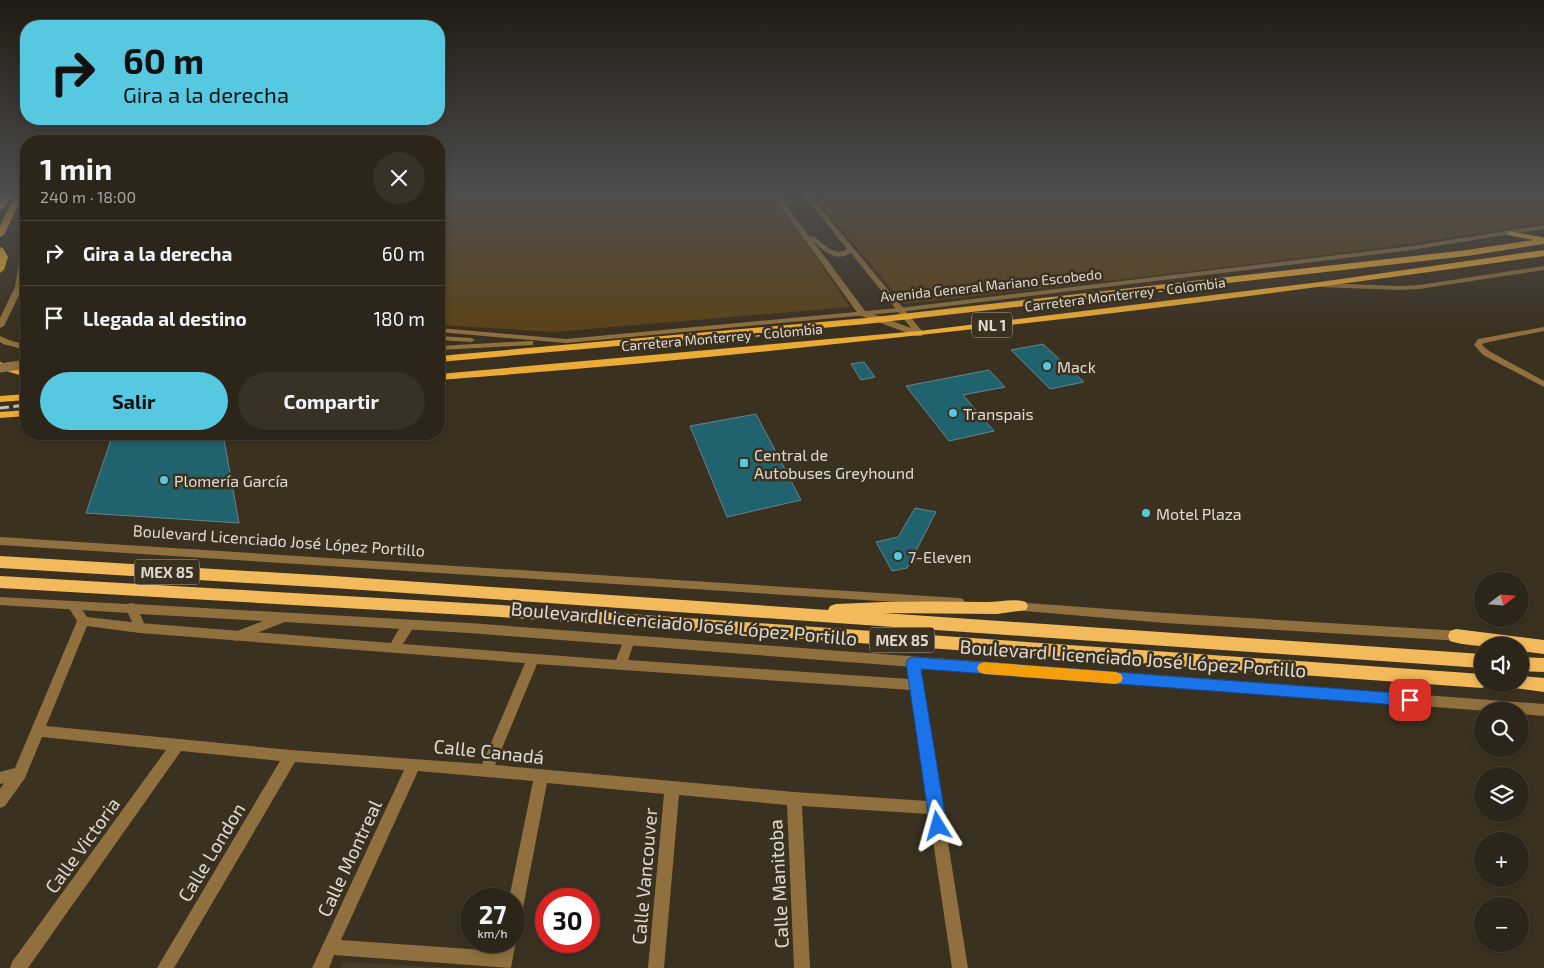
<!DOCTYPE html>
<html lang="es">
<head>
<meta charset="utf-8">
<style>
	:root { --surface:#2c2519; --page:#383126; --text:#f1f3f6; --muted:#a6a5a2; --line:#484238; --accent:#56c9e0 }
	body { margin:0; font-family:"Exo 2",sans-serif; background:var(--page); color:var(--text); height:100vh; display:flex; flex-direction:column; font-size:19px; white-space:nowrap }
	* { box-sizing:border-box; margin:0 }
	p { font-size:16px; color:var(--muted) }
	.icon { flex:none; width:28px; height:28px; fill:none; stroke:currentColor; stroke-width:2; stroke-linecap:round; stroke-linejoin:round }
	.map { position:relative; flex:1; overflow:hidden }
	.side { position:absolute; left:20px; top:135px; width:425px; height:305px; display:flex; flex-direction:column; background:var(--surface); border-radius:20px; box-shadow:0 2px 8px #0003,0 0 0 1px var(--line) }
	.side>* { flex:none }
	.banner { position:absolute; left:20px; top:20px; width:425px; height:105px; border-radius:20px; box-shadow:0 2px 8px #0003,0 0 0 1px var(--line); background:#56c9e0; color:#111; overflow:hidden }
	.needle { width:32px; rotate:73deg }
	.buttons { position:absolute; left:1474px; top:572px; display:grid; gap:10px }
	.buttons a { display:grid; place-items:center; width:55px; height:55px; border-radius:50%; background:var(--surface); box-shadow:0 2px 8px #0003,0 0 0 1px var(--line); font-size:25px }
	.speed { position:absolute; left:460px; top:888px; display:flex; gap:10px; font-size:25px; font-weight:700; text-align:center }
	.speed>* { display:grid; place-content:center; width:65px; height:65px; border-radius:50%; background:var(--surface); box-shadow:0 2px 8px #0003,0 0 0 1px var(--line); line-height:1 }
	.speed small { font-size:12px; font-weight:400 }
	.speed .limit { border:8px solid #d22; background:#fff; color:#111 }
	.pin { position:absolute; display:grid; place-items:center; width:42px; height:42px; color:#fff; margin:-21px; border-radius:10px; box-shadow:0 2px 8px #0006 }
	.me { position:absolute; width:55px; margin:-28px; rotate:352deg; stroke-linejoin:round; filter:drop-shadow(0 0 4px #0008) }
	.turn { display:flex; align-items:center; gap:18px; height:105px; padding:0 20px; font-size:22px }
	.turn .icon { width:65px; height:65px; stroke-width:2.5 }
	.turn b { display:block; font-size:35px; line-height:42px }
	.round { display:grid; place-items:center; flex:none; width:52px; height:52px; border-radius:26px; background:var(--page) }
	.headline { display:flex; align-items:center; justify-content:space-between; height:85px; padding:0 20px }
	h1 { font-size:30px; font-weight:700; line-height:38px }
	.action { display:flex; gap:10px; margin-top:auto; padding:10px 20px }
	.action a { flex:1; height:58px; border-radius:30px; background:var(--accent); color:#111; font-size:20px; font-weight:700; line-height:58px; text-align:center }
	.action a+a { background:var(--page); color:var(--text) }
	ul { padding:0; list-style:none }
	li { display:flex; align-items:center; gap:15px; height:65px; padding:0 20px; border-top:1px solid var(--line) }
	li div { flex:1 }
	li b { display:block; font-size:19px }
	li em { font-style:normal }
	.map>svg:first-child { display:block }
</style>
</head>
<body>
<div class="map">
<svg width="1544" height="968" viewBox="0 0 1544 968">
	<rect width="100%" height="100%" fill="#3b3121"/>
	<g fill="#493c27">
		<path d="M820 193H898L827 201Z"/>
		<path d="M343 962 459 968H341Z"/>
	</g>
	<g fill="#5b431a">
		<path d="M439 193H772L850 307 553 332 439 325Z"/>
		<path d="M899 193H1544V223C1332 258 1118 279 904 304L819 202Z"/>
	</g>
	<g fill="#20626e" stroke="#698287">
		<path d="M1043 344 1084 382 1050 389 1011 350Z"/>
		<path d="M864 362 875 377 861 380 851 364Z"/>
		<path d="M989 370 1005 387 963 395 994 431 949 441 906 386Z"/>
		<path d="M756 414 801 500 727 517 690 426Z"/>
		<path d="M113 434H141L139 438 170 434H223L239 523 86 513Z"/>
		<path d="M915 508 936 512 907 568 892 571 876 542 898 537Z"/>
	</g>
	<g fill="none" stroke-linecap="round" stroke-linejoin="round">
		<g fill="#8f703e" fill-rule="evenodd">
			<path d="M771 193H777L809 236H813C824 243 834 258 847 249L802 193H808L922 331V336H916L859 315ZM813 241C824 251 835 263 851 253L911 328 865 311Z"/>
			<path d="M1544 266V270L1419 289 1399 290 1320 287 1316 285 1320 283 1399 286 1419 285Z"/>
			<path d="M1544 327V331L1484 343 1482 345 1489 351 1544 381V387L1483 355 1474 345 1478 339Z"/>
			<path d="M73 601 77 602 87 617 140 623 391 643C396 635 402 618 413 622L415 625 403 644 616 660 625 637 629 635 633 637 635 640 628 660 909 679 907 663 909 659 913 658 917 659 923 685 968 968H952L929 814 802 806 810 968H794L787 805 679 795 664 968H648L664 794 547 783 522 913 520 919 514 921V899H509L533 781 418 771 341 940 498 951 500 941H514V935L516 941 511 968 334 955 329 968H312L404 770 295 762 174 968H157L280 761 181 751 28 968H10L12 962 166 750 42 737 25 778 5 806 0 808V789L4 783 0 784V772L15 768 77 621 67 605 69 602ZM87 626 140 633 525 663 482 764 291 750 46 726ZM537 664 911 690 927 801 794 792 495 765Z"/>
		</g>
		<g fill="#8f703e" fill-rule="evenodd">
			<path d="M1544 225V229L1412 250 899 312 566 343 439 332V328L566 339 899 308 1412 246Z"/>
			<path d="M26 235V260L23 287 4 326 0 328V318L15 287 23 237Z"/>
			<path d="M0 336 9 340 26 345V350L3 344 0 342Z"/>
			<path d="M439 336 471 338 475 340 471 342 439 340Z"/>
			<path d="M530 341H533V345L439 350V346Z"/>
			<path d="M0 537 959 598 963 599 965 602 963 605 959 606 0 545Z"/>
			<path d="M0 597 127 604 131 603 135 604 469 623 1544 704V716L1520 714V711H1487L469 633 285 622 236 641 232 639 230 636 232 633 263 621 140 614 146 628 144 631 140 633 136 631 128 613 0 605Z"/>
			<path d="M1014 602 1165 613 1461 631 1465 633 1467 636 1465 639 1461 641 1165 623 1014 610 1010 609 1008 606 1010 603Z"/>
		</g>
		<g fill="#ebab34" fill-rule="evenodd">
			<path d="M6 193H14L3 209H0V202Z"/>
			<path d="M16 193H24L4 235 0 237V226Z"/>
			<path d="M1507 231 1542 237 1544 238V244L1467 256 866 324 439 362V356L866 318 1467 250 1533 240 1507 235Z"/>
			<path d="M0 247 3 248 8 257 4 270 0 273Z"/>
			<path d="M1544 250V256C1177 308 809 352 439 380V374L919 331 1320 282Z"/>
			<path d="M0 362 26 371V377L0 369Z"/>
			<path d="M26 394V400L0 402V396Z"/>
			<path d="M26 410V416L0 418V412Z"/>
		</g>
		<g fill="#f2ba5b" fill-rule="evenodd">
			<path d="M0 556 333 576 828 610 830 606 836 604C887 601 936 601 987 602 1000 602 1014 598 1026 602L1028 606 1026 610 997 614 883 613 1482 654V668L333 588 0 568Z"/>
			<path d="M0 576 501 605 1482 674V684H1489L1482 688 501 617 0 588Z"/>
			<path d="M1456 629 1544 640V654L1520 651V646C1497 646 1472 648 1450 641L1448 636 1450 631Z"/>
			<path d="M1520 657 1544 658V672L1520 671Z"/>
			<path d="M1520 676 1544 678V692L1514 688 1512 684H1520Z"/>
		</g>
		<path stroke="#c9c2b8" stroke-width="3" stroke-dasharray="9 4.5" stroke-linecap="butt" d="M0 408 26 405"/>
		<path stroke="#8f703e" stroke-width="9" d="M0 368 26 364"/>
	</g>
	<linearGradient id="sky" x2="0" y2="1"><stop stop-color="#201b12"/><stop offset="0.59" stop-color="#4f4e4e"/><stop offset="1" stop-color="#4f4e4e" stop-opacity="0"/></linearGradient>
	<rect width="1544" height="328" fill="url(#sky)"/>
	<path fill="#1a73e8" stroke="#114b97" d="M913 657 1410 694 1415 696 1417 700 1415 704 1410 706 921 669 947 826 944 832 938 834 933 832 930 826 906 663 908 659Z"/>
	<path fill="#f59e0b" d="M984 662 1116 672 1121 674 1123 678 1121 682 1116 684 984 674 979 672 977 668 979 664Z"/>
	<g fill="#56c9e0" stroke="#3b3121" stroke-width="2">
		<circle cx="1047" cy="366" r="5"/>
		<circle cx="953" cy="413" r="5"/>
		<rect x="739" y="458" width="10" height="10" rx="2.5"/>
		<circle cx="164" cy="480" r="5"/>
		<circle cx="1146" cy="513" r="5"/>
		<circle cx="898" cy="556" r="5"/>
	</g>
	<g text-anchor="middle" dominant-baseline="central" stroke-width="5" stroke-linejoin="round" paint-order="stroke">
		<g font-size="14" fill="#e0d9d0" stroke="#3b3121">
			<text transform="translate(991 285) rotate(-6)">Avenida General Mariano Escobedo</text>
			<text transform="translate(1125 294) rotate(-7)">Carretera Monterrey - Colombia</text>
			<text transform="translate(722 337) rotate(-5)">Carretera Monterrey - Colombia</text>
		</g>
		<g fill="#3b3121" stroke="#aea79c" stroke-width="1">
			<rect x="972" y="312.5" width="40" height="25" rx="4"/>
			<rect x="134.5" y="559.5" width="65" height="25" rx="4"/>
			<rect x="869.5" y="627.5" width="65" height="25" rx="4"/>
		</g>
		<g font-size="15" font-weight="bold" fill="#e0d9d0">
			<text x="992" y="325">NL 1</text>
			<text x="167" y="572">MEX 85</text>
			<text x="902" y="640">MEX 85</text>
		</g>
		<g font-size="16" fill="#e0d9d0" stroke="#3b3121" text-anchor="start">
			<text x="1057" y="366">Mack</text>
			<text x="963" y="413">Transpais</text>
			<text x="754" y="454">Central de<tspan x="754" dy="18">Autobuses Greyhound</tspan></text>
			<text x="174" y="480">Plomería García</text>
			<text x="1156" y="513">Motel Plaza</text>
			<text x="908" y="556">7-Eleven</text>
		</g>
		<g font-size="16" fill="#e0d9d0" stroke="#3b3121">
			<text transform="translate(279 540) rotate(4)">Boulevard Licenciado José López Portillo</text>
		</g>
		<g font-size="19" fill="#e0d9d0" stroke="#3b3121">
			<text transform="translate(684 623) rotate(5)">Boulevard Licenciado José López Portillo</text>
			<text transform="translate(1133 658) rotate(4)">Boulevard Licenciado José López Portillo</text>
			<text transform="translate(489 751) rotate(6)">Calle Canadá</text>
			<text transform="translate(82 845) rotate(-54)">Calle Victoria</text>
			<text transform="translate(211 852) rotate(-59)">Calle London</text>
			<text transform="translate(349 858) rotate(-65)">Calle Montreal</text>
			<text transform="translate(644 876) rotate(-85)">Calle Vancouver</text>
			<text transform="translate(778 884) rotate(-93)">Calle Manitoba</text>
		</g>
	</g>
</svg>
<div class="buttons">
<a><svg class="needle" viewBox="-14 -14 28 28"><path d="M0-13l5 13h-10z" fill="#e53935"/><path d="M0 13l5-13h-10z" fill="#a6a5a2"/></svg></a>
<a><svg class="icon" aria-label="sound" viewBox="0 0 24 24"><path d="M4 9h4l5-4v14l-5-4H4zM17 9q2 3 0 6"/></svg></a>
<a><svg class="icon" aria-label="search" viewBox="0 0 24 24"><circle cx="10" cy="10" r="6"/><path d="M15 15l6 6"/></svg></a>
<a><svg class="icon" aria-label="layers" viewBox="0 0 24 24"><path d="M12 4l9 5-9 5-9-5zM3 14l9 5 9-5"/></svg></a>
<a>+</a>
<a>−</a>
</div>
<div class="speed"><div>27<small>km/h</small></div><div class="limit">30</div></div>
<div class="pin" style="left:1410px;top:700px;background:#d93025"><svg class="icon" aria-label="arrive" viewBox="0 0 24 24"><path d="M6 21V4h12l-3 4 3 4H6"/></svg></div>
<svg class="me" style="left:938px;top:826px" viewBox="-20 -20 40 40"><path d="M0-17L14 15 0 8-14 15z" fill="#1a73e8" stroke="#fff" stroke-width="4"/></svg>
<div class="banner">
<div class="turn"><svg class="icon" aria-label="right" viewBox="0 0 24 24"><path d="M7 20v-9h11M14 6l5 5-5 5"/></svg><div><b>60 m</b>Gira a la derecha</div></div>
</div>
<section class="side">
<div class="headline"><div><h1>1 min</h1><p>240 m · 18:00</p></div><a class="round"><svg class="icon" aria-label="close" viewBox="0 0 24 24"><path d="M6 6l12 12M18 6L6 18"/></svg></a></div>
<ul>
<li><svg class="icon" aria-label="right" viewBox="0 0 24 24"><path d="M7 20v-9h11M14 6l5 5-5 5"/></svg><div><b>Gira a la derecha</b></div><em>60 m</em></li>
<li><svg class="icon" aria-label="arrive" viewBox="0 0 24 24"><path d="M6 21V4h12l-3 4 3 4H6"/></svg><div><b>Llegada al destino</b></div><em>180 m</em></li>
</ul>
<div class="action"><a>Salir</a><a>Compartir</a></div>
</section>
</div>
</body>
</html>
